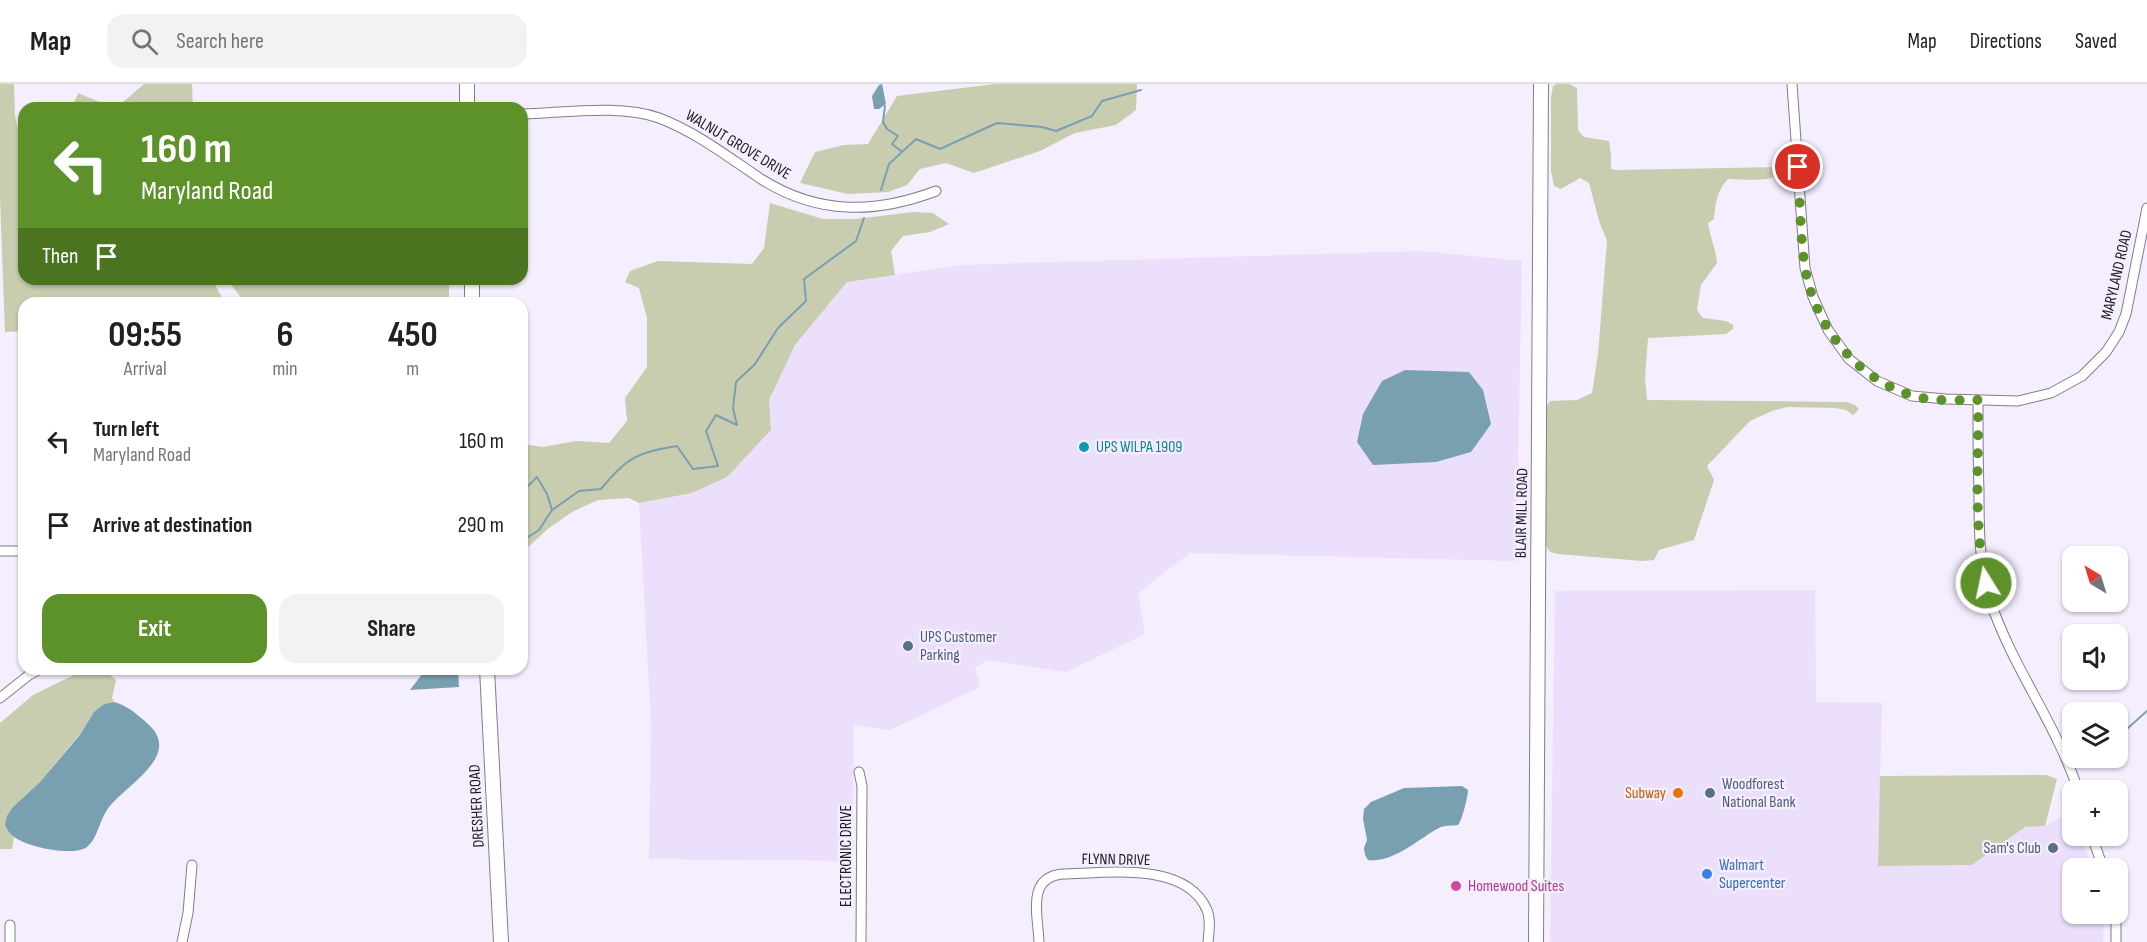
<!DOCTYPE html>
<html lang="en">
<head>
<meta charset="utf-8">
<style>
	:root { --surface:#fff; --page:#f2f2f2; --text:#202124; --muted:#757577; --line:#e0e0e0; --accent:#5d9129 }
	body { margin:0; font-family:"Sofia Sans Condensed",sans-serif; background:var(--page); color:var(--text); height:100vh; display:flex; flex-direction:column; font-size:22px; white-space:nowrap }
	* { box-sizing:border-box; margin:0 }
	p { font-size:20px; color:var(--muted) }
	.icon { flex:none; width:33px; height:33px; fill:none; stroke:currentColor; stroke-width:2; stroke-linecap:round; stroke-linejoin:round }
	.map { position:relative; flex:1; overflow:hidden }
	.sheet { position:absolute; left:18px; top:213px; width:510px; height:378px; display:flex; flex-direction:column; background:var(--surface); border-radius:18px; box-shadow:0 2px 4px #0004 }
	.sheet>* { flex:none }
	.top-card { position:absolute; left:18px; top:18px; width:510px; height:183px; border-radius:18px; box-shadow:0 2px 4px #0004; background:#5d9129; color:#fff; overflow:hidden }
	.needle { width:39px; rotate:322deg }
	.buttons { position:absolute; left:2062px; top:462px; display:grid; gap:12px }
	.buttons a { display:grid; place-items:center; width:66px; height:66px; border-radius:12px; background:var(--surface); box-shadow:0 2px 4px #0004; font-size:30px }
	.pin { position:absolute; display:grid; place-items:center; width:51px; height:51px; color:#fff; margin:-26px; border:3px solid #fff; border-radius:50%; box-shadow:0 2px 6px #0007 }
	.me { position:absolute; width:66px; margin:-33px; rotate:350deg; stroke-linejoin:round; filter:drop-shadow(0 0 4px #0008) }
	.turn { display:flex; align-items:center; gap:21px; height:126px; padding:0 24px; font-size:27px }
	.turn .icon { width:78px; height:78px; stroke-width:2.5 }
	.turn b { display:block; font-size:42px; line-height:51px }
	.then { display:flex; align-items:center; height:57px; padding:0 24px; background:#0003; gap:12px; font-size:22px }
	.eta { display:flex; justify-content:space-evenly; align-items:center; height:102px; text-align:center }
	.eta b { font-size:36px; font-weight:700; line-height:42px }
	.primary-button { display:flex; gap:12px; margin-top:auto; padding:12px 24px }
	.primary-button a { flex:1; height:69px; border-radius:18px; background:var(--accent); color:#fff; font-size:24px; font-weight:700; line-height:69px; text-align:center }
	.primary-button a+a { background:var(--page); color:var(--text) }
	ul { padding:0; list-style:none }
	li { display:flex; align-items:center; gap:18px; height:84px; padding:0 24px }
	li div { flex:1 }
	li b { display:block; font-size:22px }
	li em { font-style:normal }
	header { display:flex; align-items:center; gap:36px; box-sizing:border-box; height:84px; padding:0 30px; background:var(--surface); border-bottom:2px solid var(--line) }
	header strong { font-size:28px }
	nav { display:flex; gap:33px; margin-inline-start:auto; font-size:21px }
	.search { width:420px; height:54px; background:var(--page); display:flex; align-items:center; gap:15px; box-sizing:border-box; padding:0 21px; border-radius:18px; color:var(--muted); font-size:22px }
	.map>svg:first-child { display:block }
</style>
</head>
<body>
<header>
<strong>Map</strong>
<div class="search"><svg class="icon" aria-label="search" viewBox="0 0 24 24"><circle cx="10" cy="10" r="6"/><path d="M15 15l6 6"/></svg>Search here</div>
<nav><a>Map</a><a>Directions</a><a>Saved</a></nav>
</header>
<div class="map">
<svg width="2147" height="858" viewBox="0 0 2147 858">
	<rect width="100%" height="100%" fill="#f4eeff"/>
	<g fill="#ebdffc">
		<path d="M1420 167 1522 177 1516 477 1190 469 1138 509 1145 550 1066 588 988 576 975 584 980 603 890 646 854 641 852 777 649 775 651 639 639 419 692 409 727 393 771 346 769 316 795 261 847 198 961 181Z"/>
		<path d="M1815 506 1816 618 1882 619 1878 782 1972 781 2025 743 2045 742 2073 726V752H2081L2092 784H2073V830H2104L2103 858H1550L1555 507Z"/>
	</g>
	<g fill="#c8cdaf">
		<path d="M0 0H14L15 32 24 74V195H212L225 219H24V247L5 248 0 114Z"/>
		<path d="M144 0H192L193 24H116Z"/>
		<path d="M995 0H1137L1136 26 1116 41 1075 49 1040 67 974 89 946 79 920 85 907 101 888 108 848 110 800 99 815 68 844 61 868 60 897 12Z"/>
		<path d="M1557 0H1569L1577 4 1578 46 1584 53 1609 57 1611 71V85L1617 86 1783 83 1784 86C1773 100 1744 95 1728 95 1717 106 1715 120 1714 135L1708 139C1710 153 1716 165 1717 179L1701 201 1697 226 1703 234 1726 237 1733 241V245L1726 250 1648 254 1645 294 1647 316 1847 318 1855 321 1859 325 1853 331 1846 326 1835 324 1787 323 1772 327 1750 337 1707 382 1714 396 1694 456 1659 466 1654 476 1642 477 1558 470 1550 468 1543 457 1545 325 1550 317 1577 316 1592 309 1598 270 1607 157 1599 137 1589 99 1580 94 1561 105 1554 102 1551 87V14L1553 2Z"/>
		<path d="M78 9 114 24H72Z"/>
		<path d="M770 119 823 135H856L913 128 933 129 949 140 930 148 903 152 891 167 895 191 847 198 795 261 769 316 771 346 727 393 692 409 639 419 629 414 598 416 572 428 549 444 527 464H522V360L543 363 576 357 609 359 627 337 625 314 647 283V234L639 204 625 198 630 187 658 177 752 180 764 164Z"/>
		<path d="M227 195H449V219H245Z"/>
		<path d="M86 585C100 585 106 586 116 596L112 614 114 618 104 620 94 628 79 651 40 698 13 723 9 747 14 753 12 765H0V639L33 611Z"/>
		<path d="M2046 691 2057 695 2045 742 2025 743 1972 781 1878 782 1880 692Z"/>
	</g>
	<g fill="#79a0b0">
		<path d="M882 0 886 20 879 25H874L872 12 879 1Z"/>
		<path d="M1405 286 1469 288 1483 306 1491 340 1471 368 1436 378 1373 381 1357 358 1363 330 1382 297Z"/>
		<path d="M426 585H458L459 603 410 606Z"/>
		<path d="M114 618C127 621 138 631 148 640 184 672 123 702 107 726 99 737 98 754 87 763 73 773 26 763 13 752 9 749 7 745 5 741L7 732 13 723 40 698 79 652 94 628 104 620Z"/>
		<path d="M1462 702 1468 706C1468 712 1462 737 1458 741 1452 742 1444 741 1439 744 1418 755 1394 779 1368 776L1365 771 1364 764 1367 756 1363 735 1364 725 1371 718 1404 704Z"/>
	</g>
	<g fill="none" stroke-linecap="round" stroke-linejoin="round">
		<g stroke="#79a0b0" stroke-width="2">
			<path d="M885 22 883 38 887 45 898 52 892 60 901 67"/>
			<path d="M881 106 889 80 916 55 940 65 997 39 1042 43 1056 47 1092 32 1102 17 1141 6"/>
			<path d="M524 406 537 393 547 410 552 426 579 407 601 405C626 374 638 368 677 362L693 385 718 382 706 347 716 331 737 341 733 324 736 298 755 280 778 244 806 217 804 195 856 157 864 134"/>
			<path d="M522 457 539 446 552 426"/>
			<path d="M2118 653 2147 627"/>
			<path d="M2082 681 2092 674"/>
		</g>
		<g stroke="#837b8e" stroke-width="11">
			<g id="minor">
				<path d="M1792 0 1805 184 1813 213 1828 246 1849 275 1877 297 1912 312 1946 315 2018 317 2051 309 2082 292 2106 268 2119 248 2126 230 2147 124"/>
				<path d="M522 30C563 29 620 20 659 34 696 48 728 73 761 95 818 131 875 130 936 107"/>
				<path d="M1978 316C1978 346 1978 377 1979 407 1979 444 1979 481 1990 516 2012 583 2056 639 2078 706"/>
				<path d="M0 467H24"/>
				<path d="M0 614 29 591 40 585"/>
				<path d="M859 688 862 702 861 858"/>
				<path d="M2092 752 2103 784"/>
				<path d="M2116 830V858"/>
				<path d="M10 841V858"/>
				<path d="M182 858 188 829 192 781"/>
				<path d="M1039 858C1038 831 1026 793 1063 790 1107 789 1186 777 1207 826 1211 836 1209 848 1208 858"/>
			</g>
		</g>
		<g stroke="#837b8e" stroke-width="16">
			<g id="secondary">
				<path d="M467 0V24"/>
				<path d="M472 195V219"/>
				<path d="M487 585 501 858"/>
				<path d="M1536 858 1541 0"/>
			</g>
		</g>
		<use href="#minor" stroke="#fff" stroke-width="9"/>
		<use href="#secondary" stroke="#fff" stroke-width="14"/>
	</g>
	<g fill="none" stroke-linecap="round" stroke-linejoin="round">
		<path stroke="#5d9129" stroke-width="10" stroke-dasharray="0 18" d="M1798 83C1800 116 1800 151 1805 184 1815 242 1854 292 1910 311 1931 318 1956 316 1978 316 1979 374 1973 442 1986 499"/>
	</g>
	<circle fill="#0f9aa8" stroke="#f4eeff" stroke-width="2" cx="1084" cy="363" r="6"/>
	<g fill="#5c6f8a" stroke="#f4eeff" stroke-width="2">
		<circle cx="908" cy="562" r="6"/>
		<circle cx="1710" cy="709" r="6"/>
		<circle cx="2053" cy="764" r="6"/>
	</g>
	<circle fill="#e8710a" stroke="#f4eeff" stroke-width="2" cx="1678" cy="709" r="6"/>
	<circle fill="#3f7fe0" stroke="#f4eeff" stroke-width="2" cx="1707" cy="790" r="6"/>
	<circle fill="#d1479c" stroke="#f4eeff" stroke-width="2" cx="1456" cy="802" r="6"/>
	<g text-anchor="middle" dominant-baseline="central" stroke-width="4.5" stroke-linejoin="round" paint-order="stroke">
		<g font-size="16" fill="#1d1a21" stroke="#f4eeff">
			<text transform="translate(738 61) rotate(31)">WALNUT GROVE DRIVE</text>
			<text transform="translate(2117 191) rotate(-77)">MARYLAND ROAD</text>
			<text transform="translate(1522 429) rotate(-89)">BLAIR MILL ROAD</text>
			<text transform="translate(477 722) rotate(-93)">DRESHER ROAD</text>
			<text transform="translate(846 772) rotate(-90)">ELECTRONIC DRIVE</text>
			<text transform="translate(1116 776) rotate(1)">FLYNN DRIVE</text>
		</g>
		<g font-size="16" fill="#0d838f" stroke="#f4eeff" text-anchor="start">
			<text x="1096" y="363">UPS WILPA 1909</text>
		</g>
		<g font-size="16" fill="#4e5e75" stroke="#f4eeff" text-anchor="start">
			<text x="920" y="553">UPS Customer<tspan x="920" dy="18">Parking</tspan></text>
			<text x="1722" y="700">Woodforest<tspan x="1722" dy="18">National Bank</tspan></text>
			<text x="2041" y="764" text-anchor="end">Sam's Club</text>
		</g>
		<g font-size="16" fill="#c56008" stroke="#f4eeff" text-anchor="end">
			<text x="1666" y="709">Subway</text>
		</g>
		<g font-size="16" fill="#366cbe" stroke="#f4eeff" text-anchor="start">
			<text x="1719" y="781">Walmart<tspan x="1719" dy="18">Supercenter</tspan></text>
		</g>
		<g font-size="16" fill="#b23c85" stroke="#f4eeff" text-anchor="start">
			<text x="1468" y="802">Homewood Suites</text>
		</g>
	</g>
</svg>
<div class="buttons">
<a><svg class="needle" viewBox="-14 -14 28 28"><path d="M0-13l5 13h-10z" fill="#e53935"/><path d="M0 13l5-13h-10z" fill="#757577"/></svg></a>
<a><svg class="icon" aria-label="sound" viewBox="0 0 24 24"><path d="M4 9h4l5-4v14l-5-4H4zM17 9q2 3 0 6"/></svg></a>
<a><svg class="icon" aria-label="layers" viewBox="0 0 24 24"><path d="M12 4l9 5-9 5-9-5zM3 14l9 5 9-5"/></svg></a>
<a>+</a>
<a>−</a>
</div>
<div class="pin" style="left:1798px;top:83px;background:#d93025"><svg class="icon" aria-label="arrive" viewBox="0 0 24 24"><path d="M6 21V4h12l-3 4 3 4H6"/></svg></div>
<svg class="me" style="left:1986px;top:499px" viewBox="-20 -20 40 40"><circle r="17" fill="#5d9129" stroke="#fff" stroke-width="3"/><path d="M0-11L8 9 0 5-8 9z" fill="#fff"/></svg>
<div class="top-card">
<div class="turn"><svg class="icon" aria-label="left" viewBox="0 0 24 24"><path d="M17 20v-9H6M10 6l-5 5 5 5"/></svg><div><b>160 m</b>Maryland Road</div></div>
<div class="then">Then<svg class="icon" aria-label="arrive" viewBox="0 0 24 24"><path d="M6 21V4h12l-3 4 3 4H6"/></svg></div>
</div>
<section class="sheet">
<div class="eta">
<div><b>09:55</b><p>Arrival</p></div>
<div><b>6</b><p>min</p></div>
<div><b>450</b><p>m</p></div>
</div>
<ul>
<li><svg class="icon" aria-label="left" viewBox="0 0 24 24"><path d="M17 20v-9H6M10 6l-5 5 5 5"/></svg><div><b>Turn left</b><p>Maryland Road</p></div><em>160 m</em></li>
<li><svg class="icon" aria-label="arrive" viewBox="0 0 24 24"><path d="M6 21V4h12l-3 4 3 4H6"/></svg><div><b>Arrive at destination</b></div><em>290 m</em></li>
</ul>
<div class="primary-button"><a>Exit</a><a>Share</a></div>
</section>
</div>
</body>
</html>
